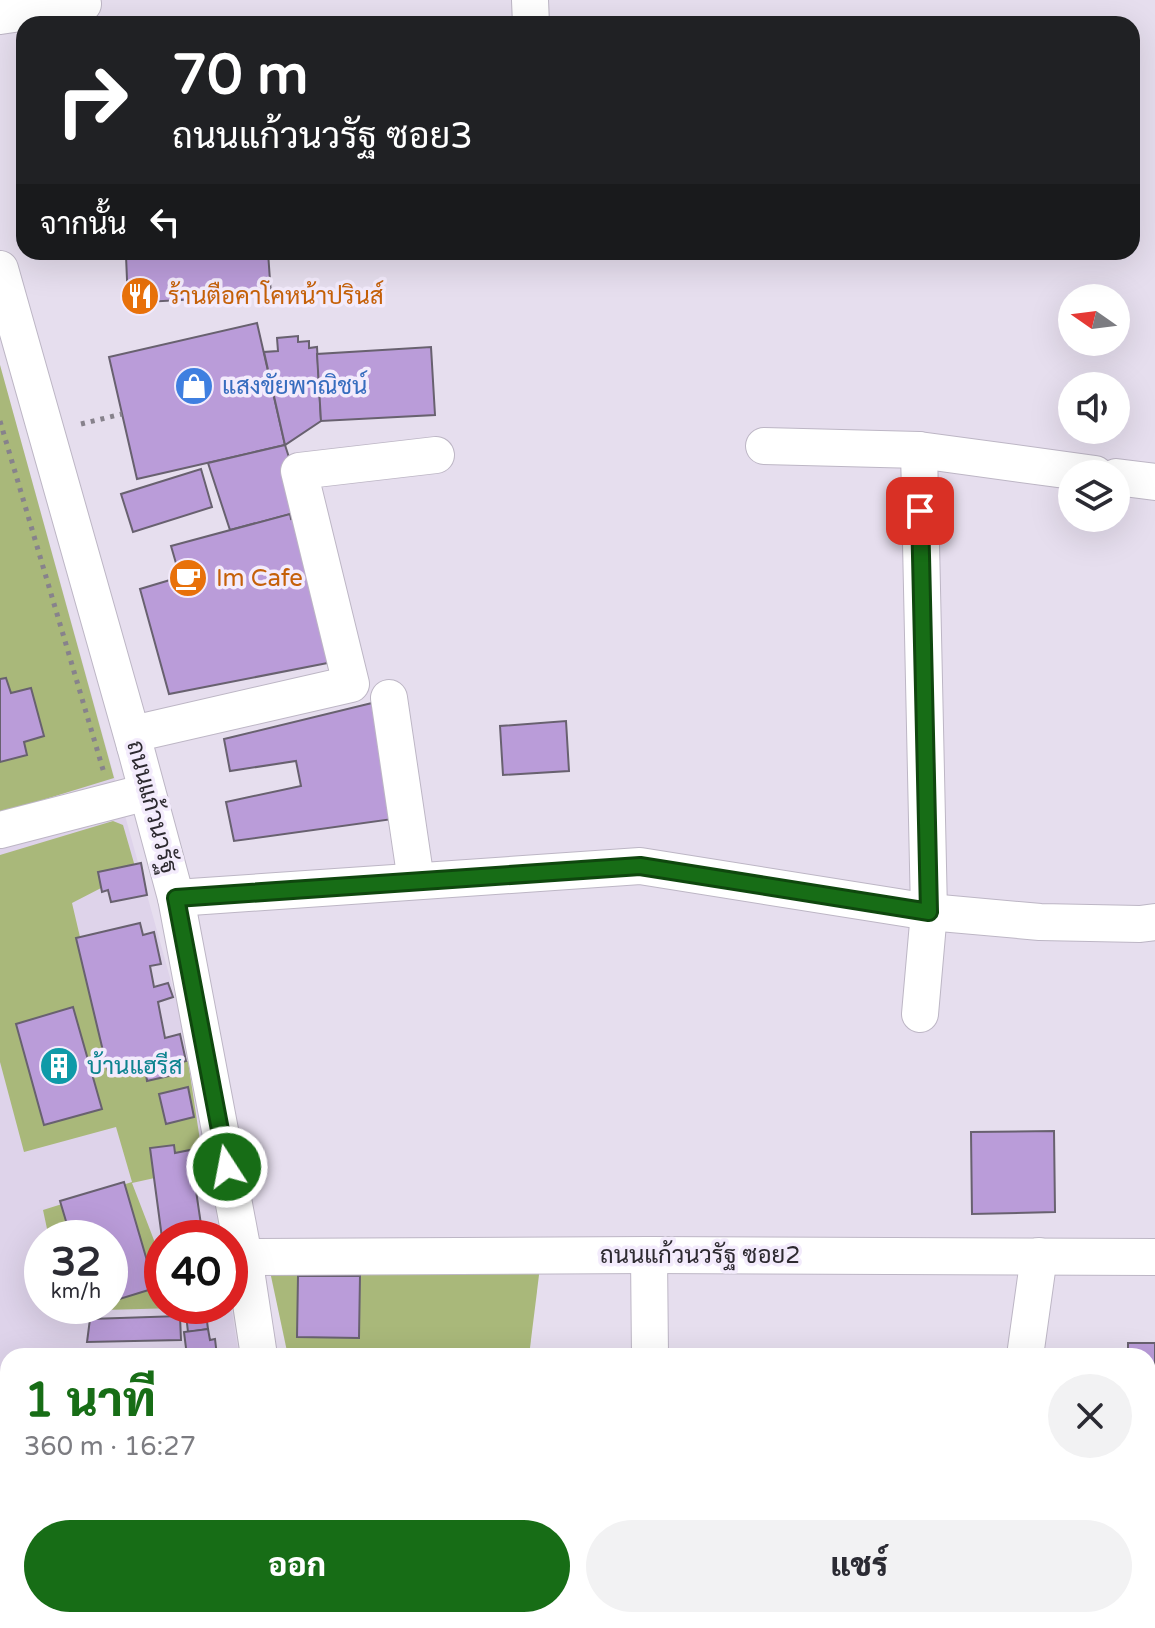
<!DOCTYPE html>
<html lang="th">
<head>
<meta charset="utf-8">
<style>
	:root { --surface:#fff; --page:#f2f2f3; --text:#2b2b33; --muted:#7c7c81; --accent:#176d16 }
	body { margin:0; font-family:"Varela Round",Sarabun,sans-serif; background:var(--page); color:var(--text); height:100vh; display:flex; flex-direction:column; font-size:30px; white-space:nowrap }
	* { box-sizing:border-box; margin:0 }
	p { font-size:26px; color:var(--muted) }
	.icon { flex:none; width:44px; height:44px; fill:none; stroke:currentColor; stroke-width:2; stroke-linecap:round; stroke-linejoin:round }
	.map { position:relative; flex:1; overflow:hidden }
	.sheet { position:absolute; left:0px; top:1348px; width:1156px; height:280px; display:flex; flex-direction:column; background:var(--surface); border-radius:24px 24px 0 0; box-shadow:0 8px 32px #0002 }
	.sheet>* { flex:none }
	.banner { position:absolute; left:16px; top:16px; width:1124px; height:244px; border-radius:24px; box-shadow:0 8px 32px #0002; background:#202124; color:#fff; overflow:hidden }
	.needle { width:52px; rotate:284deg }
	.controls { position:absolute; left:1058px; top:284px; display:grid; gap:16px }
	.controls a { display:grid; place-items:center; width:72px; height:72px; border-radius:50%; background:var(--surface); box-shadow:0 8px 32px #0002; font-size:40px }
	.speed { position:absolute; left:24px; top:1220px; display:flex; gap:16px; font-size:40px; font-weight:700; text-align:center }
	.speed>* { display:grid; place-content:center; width:104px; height:104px; border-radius:50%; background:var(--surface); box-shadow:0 8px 32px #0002; line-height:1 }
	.speed small { font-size:20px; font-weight:400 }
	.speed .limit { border:12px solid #d22; background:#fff; color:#111 }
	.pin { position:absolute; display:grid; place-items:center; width:68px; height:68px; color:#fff; margin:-34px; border-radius:16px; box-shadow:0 4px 12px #0006 }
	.me { position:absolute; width:88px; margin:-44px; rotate:349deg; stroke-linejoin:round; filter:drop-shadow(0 0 6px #0008) }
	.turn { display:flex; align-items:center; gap:28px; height:168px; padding:0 24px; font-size:36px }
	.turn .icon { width:104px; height:104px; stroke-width:2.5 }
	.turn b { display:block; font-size:56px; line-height:68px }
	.then { display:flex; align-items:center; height:76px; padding:0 24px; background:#0003; gap:16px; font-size:30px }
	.round { display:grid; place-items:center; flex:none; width:84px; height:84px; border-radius:42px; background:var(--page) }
	.head { display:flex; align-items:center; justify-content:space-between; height:136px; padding:0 24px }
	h1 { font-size:48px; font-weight:800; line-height:60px; color:var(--accent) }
	.action { display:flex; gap:16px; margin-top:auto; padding:16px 24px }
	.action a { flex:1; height:92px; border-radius:48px; background:var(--accent); color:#fff; font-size:32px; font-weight:800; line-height:92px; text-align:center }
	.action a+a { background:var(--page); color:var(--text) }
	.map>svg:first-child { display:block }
</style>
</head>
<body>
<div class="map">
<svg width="1155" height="1628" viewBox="0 0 1155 1628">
	<rect width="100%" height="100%" fill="#e6deee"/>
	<g fill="#ded3ea" fill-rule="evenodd">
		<path d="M0 365 192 1057 220 1238H162V1306H230V1299L239 1356H8V1620H281L282 1628H0ZM42 1238H110V1306H42Z"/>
		<path d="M326 1620H568L567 1628H327Z"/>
	</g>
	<g fill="#a9b87a">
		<path d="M0 365 114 778 0 813V762L27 755 24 742 44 736 31 688 11 693 6 678 0 679Z"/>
		<path d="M113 821 123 825 136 870 72 903 112 1073 188 1061 204 1167 132 1183 162 1261V1306H178V1308L65 1311 64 1306H110V1238H49L43 1210 132 1182 116 1127 24 1152 0 1062V855Z"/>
		<path d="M268 1262 540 1267 529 1356H288Z"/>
	</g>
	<g fill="#ba9cd9" stroke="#68616f" stroke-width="2">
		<path d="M121 252H268L271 295 128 303 126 256Z"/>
		<path d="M257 323 285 445 137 479 109 357Z"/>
		<path d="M298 336V342L309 341V348L317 347 321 421 285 445 264 352 278 351 277 338Z"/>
		<path d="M431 347 435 415 321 421 317 354Z"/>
		<path d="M285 445 306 510 230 530 208 463Z"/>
		<path d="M201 469 212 507 133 532 121 494Z"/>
		<path d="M290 514 291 519 304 515 343 660 169 694 140 589 180 577 171 546Z"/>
		<path d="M6 678 11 693 31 688 44 736 24 742 27 755 0 762V679Z"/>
		<path d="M372 703 393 819 234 841 226 802 301 786 296 761 230 771 224 739Z"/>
		<path d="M566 721 569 771 503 775 500 726Z"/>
		<path d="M141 863 147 895 111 902 108 890 102 892 98 872Z"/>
		<path d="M140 923 143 935 154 932 161 964 150 966 154 987 168 983 173 997 158 1002 165 1038 180 1034 186 1061 170 1065 173 1075 147 1081 145 1067 109 1076 76 938Z"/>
		<path d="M73 1007 102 1109 44 1125 16 1024Z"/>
		<path d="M188 1087 194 1117 166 1124 159 1094Z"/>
		<path d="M1054 1131 1055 1212 972 1214 971 1132Z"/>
		<path d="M174 1145 175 1153 190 1150 203 1238H162L150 1148Z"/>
		<path d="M124 1182 155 1288 110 1302V1238H71L60 1201Z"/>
		<path d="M298 1276H360L359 1338 297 1337Z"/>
		<path d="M185 1306H205L208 1329 188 1332Z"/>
		<path d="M180 1316 181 1340 87 1342 90 1319Z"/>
		<path d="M208 1329 210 1340 215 1339 217 1356H187L184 1332Z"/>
		<path d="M1128 1343H1155V1504H1148V1356H1128Z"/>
		<path d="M114 1620H141V1628H115Z"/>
	</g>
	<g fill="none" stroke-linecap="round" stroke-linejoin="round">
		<g stroke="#bdb6c5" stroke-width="38">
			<g id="minor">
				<path d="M530 0 531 24"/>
				<path d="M0 16 83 4"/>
				<path d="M0 269 135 746 176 898 244 1257 259 1356"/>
				<path d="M764 446 919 450 1095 474"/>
				<path d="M919 450 929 912 920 1014"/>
				<path d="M1116 477 1155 482"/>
				<path d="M389 698 416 881"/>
				<path d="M135 746 133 734 351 684 299 471 436 455"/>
				<path d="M0 830 147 792"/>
				<path d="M176 898 640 866 929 912 1040 922 1140 924 1155 922"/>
				<path d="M649 1255 650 1356"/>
				<path d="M244 1257 649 1255 1155 1257"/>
				<path d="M1025 1356 1039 1256"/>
				<path d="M0 1434 8 1441"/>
				<path d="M0 1508 8 1513"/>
				<path d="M1148 1605H1155"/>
				<path d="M298 1620 300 1628"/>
			</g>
		</g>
		<g stroke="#87828c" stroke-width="5" stroke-dasharray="4 6" stroke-linecap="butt">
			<path d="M0 421 104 773"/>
			<path d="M81 424 122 414"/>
		</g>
		<use href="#minor" stroke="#fff" stroke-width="36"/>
	</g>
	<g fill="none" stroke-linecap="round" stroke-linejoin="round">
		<g stroke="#0f470e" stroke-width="20">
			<path id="route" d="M227 1167 176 898 640 866 929 912 920 511"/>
		</g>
		<use href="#route" stroke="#176d16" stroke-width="14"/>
	</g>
	<defs>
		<g id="restaurant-disc" transform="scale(2)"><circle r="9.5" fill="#e8710a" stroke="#f3ebfc"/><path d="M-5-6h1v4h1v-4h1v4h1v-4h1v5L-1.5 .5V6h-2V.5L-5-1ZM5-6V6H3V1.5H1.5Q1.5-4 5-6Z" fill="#fff"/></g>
		<g id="shop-disc" transform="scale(2)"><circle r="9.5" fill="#3f7fe0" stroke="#f3ebfc"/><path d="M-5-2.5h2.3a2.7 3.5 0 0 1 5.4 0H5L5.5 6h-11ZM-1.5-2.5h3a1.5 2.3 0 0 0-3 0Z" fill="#fff"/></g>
		<g id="cafe-disc" transform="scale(2)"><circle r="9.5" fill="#e8710a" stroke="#f3ebfc"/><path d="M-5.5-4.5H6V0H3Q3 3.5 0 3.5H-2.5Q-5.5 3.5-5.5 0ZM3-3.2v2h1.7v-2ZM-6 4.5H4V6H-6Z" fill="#fff"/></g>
		<g id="building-disc" transform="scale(2)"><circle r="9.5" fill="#0f9aa8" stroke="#f3ebfc"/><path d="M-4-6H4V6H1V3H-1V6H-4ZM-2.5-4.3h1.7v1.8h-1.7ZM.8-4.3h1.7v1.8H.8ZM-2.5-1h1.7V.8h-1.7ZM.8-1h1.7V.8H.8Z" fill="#fff"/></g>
	</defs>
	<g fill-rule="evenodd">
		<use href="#restaurant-disc" x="140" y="296"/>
		<use href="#shop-disc" x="194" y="386"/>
		<use href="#cafe-disc" x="188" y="578"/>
		<use href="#building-disc" x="59" y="1066"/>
	</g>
	<g text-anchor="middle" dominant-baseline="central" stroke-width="7" stroke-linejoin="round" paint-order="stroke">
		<g font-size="24" fill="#c56008" stroke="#f3ebfc" text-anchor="start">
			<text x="168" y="296">ร้านตือคาโคหน้าปรินส์</text>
			<text x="216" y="578">Im Cafe</text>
		</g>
		<g font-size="24" fill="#366cbe" stroke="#f3ebfc" text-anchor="start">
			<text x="222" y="386">แสงขัยพาณิชน์</text>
		</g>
		<g font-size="24" fill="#2d2a30" stroke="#f3ebfc">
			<text transform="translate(152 807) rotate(75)">ถนนแก้วนวรัฐ</text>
			<text x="700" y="1255">ถนนแก้วนวรัฐ ซอย2</text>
		</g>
		<g font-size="24" fill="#0d838f" stroke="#f3ebfc" text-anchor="start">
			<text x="87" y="1066">บ้านแฮรีส</text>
		</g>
	</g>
</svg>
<div class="controls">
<a><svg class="needle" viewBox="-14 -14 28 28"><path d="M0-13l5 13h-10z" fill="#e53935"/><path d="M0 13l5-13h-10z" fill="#7c7c81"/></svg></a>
<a><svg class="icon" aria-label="sound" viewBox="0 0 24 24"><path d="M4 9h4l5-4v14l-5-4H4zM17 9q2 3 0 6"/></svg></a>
<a><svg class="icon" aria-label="layers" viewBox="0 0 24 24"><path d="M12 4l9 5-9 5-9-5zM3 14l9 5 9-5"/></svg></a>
</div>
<div class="speed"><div>32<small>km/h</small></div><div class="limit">40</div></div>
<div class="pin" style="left:920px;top:511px;background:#d93025"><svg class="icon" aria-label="arrive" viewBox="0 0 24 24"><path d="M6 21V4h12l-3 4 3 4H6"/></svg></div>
<svg class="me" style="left:227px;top:1167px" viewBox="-20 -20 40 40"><circle r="17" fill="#176d16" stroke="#fff" stroke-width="3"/><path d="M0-11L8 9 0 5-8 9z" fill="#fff"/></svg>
<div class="banner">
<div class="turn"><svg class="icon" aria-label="right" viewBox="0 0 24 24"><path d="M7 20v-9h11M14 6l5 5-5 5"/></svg><div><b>70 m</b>ถนนแก้วนวรัฐ ซอย3</div></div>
<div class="then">จากนั้น<svg class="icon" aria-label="left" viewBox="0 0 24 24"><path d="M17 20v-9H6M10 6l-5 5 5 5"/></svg></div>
</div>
<section class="sheet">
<div class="head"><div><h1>1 นาที</h1><p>360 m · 16:27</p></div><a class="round"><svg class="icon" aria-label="close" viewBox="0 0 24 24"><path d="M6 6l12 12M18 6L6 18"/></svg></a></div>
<div class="action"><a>ออก</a><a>แชร์</a></div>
</section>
</div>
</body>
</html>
